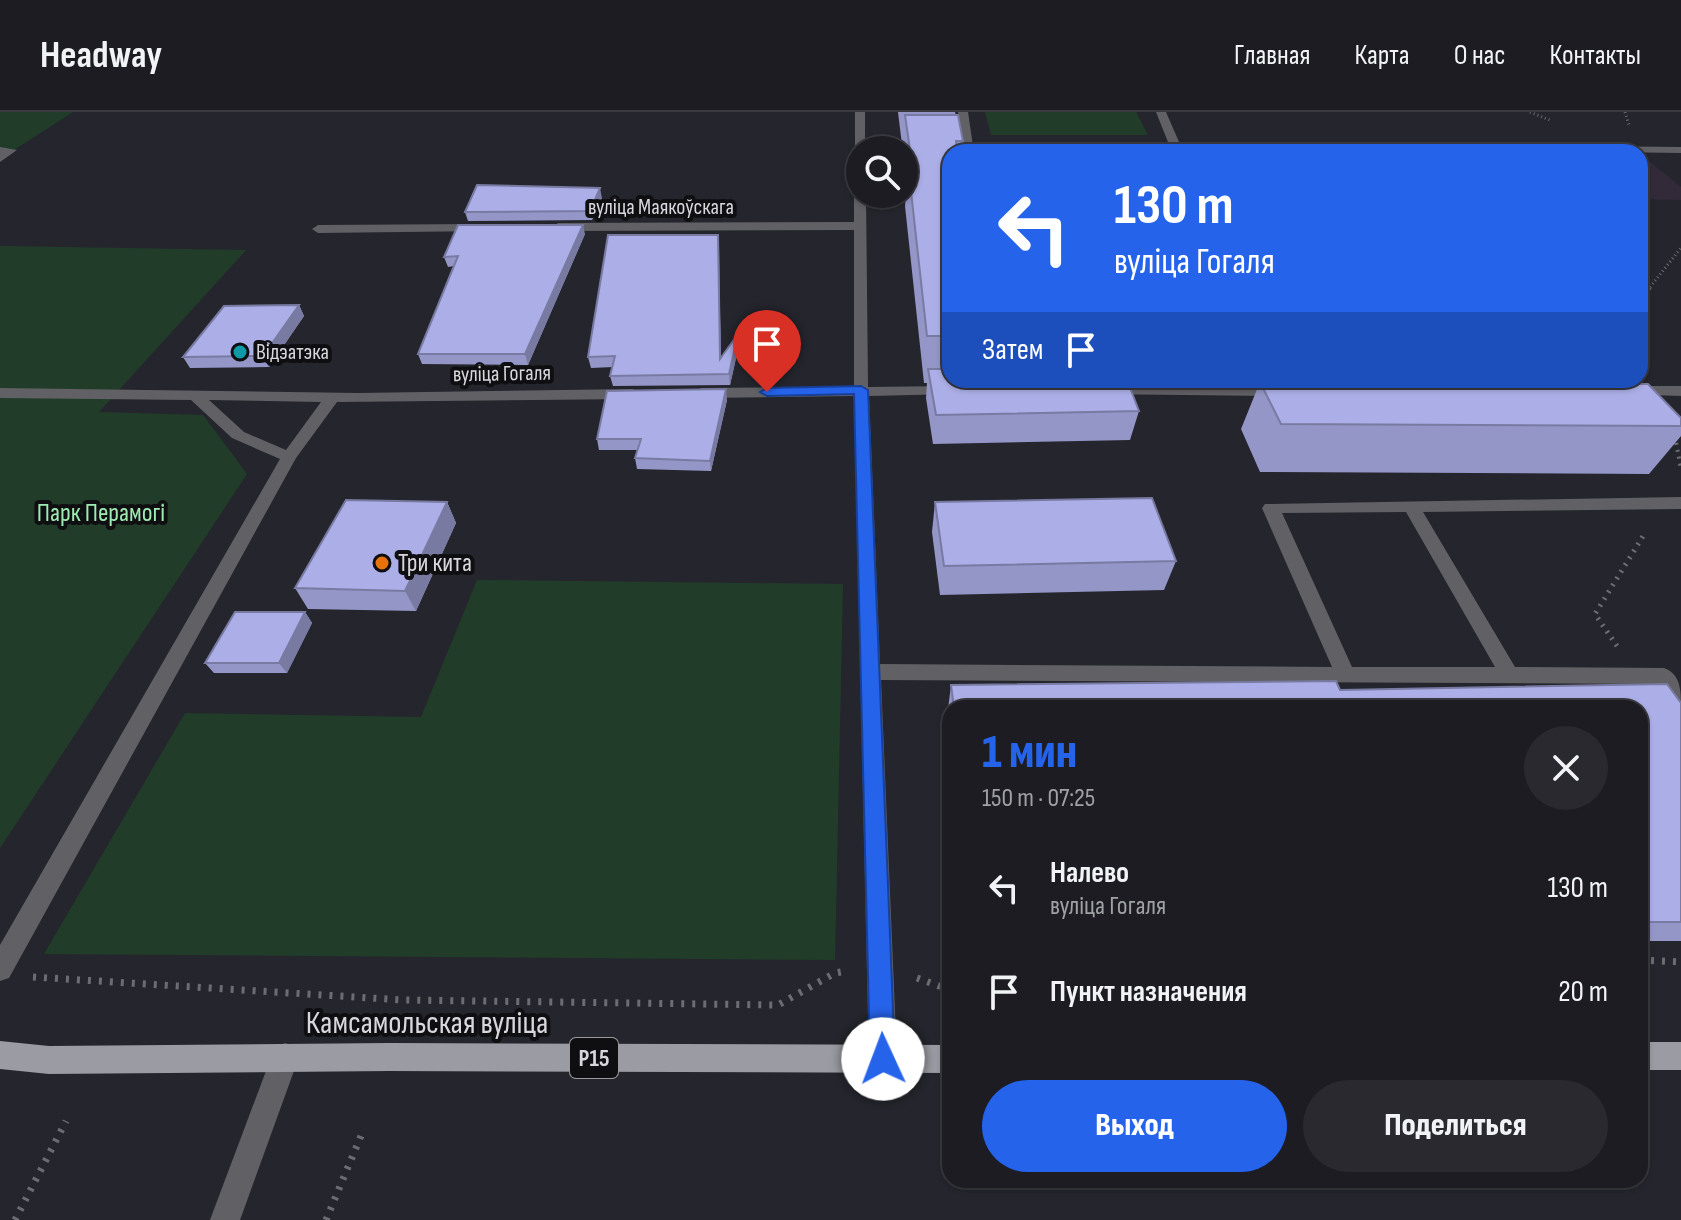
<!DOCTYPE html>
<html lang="ru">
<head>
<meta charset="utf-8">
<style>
	:root { --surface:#1c1c22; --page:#29292f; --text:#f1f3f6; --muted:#a0a1a5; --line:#3a3a40; --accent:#2563eb }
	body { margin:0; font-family:"Sofia Sans Condensed",sans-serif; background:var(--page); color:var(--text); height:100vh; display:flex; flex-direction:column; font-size:30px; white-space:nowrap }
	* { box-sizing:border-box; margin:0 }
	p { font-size:26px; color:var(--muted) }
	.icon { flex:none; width:44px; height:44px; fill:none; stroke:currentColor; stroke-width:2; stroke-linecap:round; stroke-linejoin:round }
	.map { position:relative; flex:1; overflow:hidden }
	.side { position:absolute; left:942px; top:588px; width:706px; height:488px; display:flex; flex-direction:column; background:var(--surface); border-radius:24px; box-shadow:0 2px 6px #0004,0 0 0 2px var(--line) }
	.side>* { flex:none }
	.banner { position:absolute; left:942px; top:32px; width:706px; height:244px; border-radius:24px; box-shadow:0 2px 6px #0004,0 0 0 2px var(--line); background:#2563eb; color:#fff; overflow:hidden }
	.fabs { position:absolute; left:846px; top:24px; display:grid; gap:16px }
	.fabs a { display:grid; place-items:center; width:72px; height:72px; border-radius:50%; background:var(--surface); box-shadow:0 2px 6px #0004,0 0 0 2px var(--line); font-size:40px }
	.pin { position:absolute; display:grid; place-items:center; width:68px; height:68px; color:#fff; margin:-82px -34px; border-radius:50% 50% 50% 0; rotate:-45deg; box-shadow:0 0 8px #0007 }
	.pin .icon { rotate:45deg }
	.me { position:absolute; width:88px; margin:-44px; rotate:358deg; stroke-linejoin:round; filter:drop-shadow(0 0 6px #0008) }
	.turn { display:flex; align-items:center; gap:28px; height:168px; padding:0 40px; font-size:36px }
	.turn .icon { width:104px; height:104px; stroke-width:2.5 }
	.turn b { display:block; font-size:56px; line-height:68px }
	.then { display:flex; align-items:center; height:76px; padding:0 40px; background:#0003; gap:16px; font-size:30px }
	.round { display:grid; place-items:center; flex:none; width:84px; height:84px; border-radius:42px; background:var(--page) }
	.summary { display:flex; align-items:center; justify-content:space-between; height:136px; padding:0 40px }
	h1 { font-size:48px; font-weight:800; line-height:60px; color:var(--accent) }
	.primary-button { display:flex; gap:16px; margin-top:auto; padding:16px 40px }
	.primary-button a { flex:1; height:92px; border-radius:48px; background:var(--accent); color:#fff; font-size:32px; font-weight:800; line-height:92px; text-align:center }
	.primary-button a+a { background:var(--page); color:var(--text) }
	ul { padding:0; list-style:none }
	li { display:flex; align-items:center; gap:24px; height:104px; padding:0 40px }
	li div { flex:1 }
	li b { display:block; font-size:30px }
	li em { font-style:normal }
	header { display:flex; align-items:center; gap:48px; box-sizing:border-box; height:112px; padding:0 40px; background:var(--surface); border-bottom:2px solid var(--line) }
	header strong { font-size:38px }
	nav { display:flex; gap:44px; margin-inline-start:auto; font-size:28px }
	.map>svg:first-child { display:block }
</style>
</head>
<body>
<header>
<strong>Headway</strong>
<nav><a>Главная</a><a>Карта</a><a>О нас</a><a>Контакты</a></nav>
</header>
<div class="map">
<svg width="1681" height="1108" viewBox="0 0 1681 1108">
	<rect width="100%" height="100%" fill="#25262d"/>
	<path fill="#332a39" d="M1640 42 1681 75V88L1640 87Z"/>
	<g fill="#213d29">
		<path d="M0 0H73L0 47Z"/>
		<path d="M985 0H1136L1148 23H991Z"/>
		<path d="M0 134 246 138 99 300 203 303 247 362 0 736Z"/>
		<path d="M477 468 843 472 835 848 44 842 185 601 421 605Z"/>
	</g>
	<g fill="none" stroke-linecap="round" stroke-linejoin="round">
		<g stroke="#6c6d73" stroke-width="3" stroke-dasharray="1 3" stroke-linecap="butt">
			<path d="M1530 0 1552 9"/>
			<path d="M1625 0 1629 13"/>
			<path d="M1650 175 1681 136"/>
		</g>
		<g stroke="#6c6d73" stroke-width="4" stroke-dasharray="2 5" stroke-linecap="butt">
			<path d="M1640 188 1652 173"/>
			<path d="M1675 324 1681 358"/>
		</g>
		<path stroke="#6c6d73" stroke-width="5" stroke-dasharray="2 6" stroke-linecap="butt" d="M1617 534 1595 502 1645 421"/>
		<g stroke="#6c6d73" stroke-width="7" stroke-dasharray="3 8" stroke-linecap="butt">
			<path d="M1640 848 1681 850"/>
			<path d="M33 865 403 888 778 893 835 861 846 859"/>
			<path d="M917 866 950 878"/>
			<path d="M15 1108 66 1009"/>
			<path d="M326 1108 363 1019"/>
		</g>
		<g fill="#616165" fill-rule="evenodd">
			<path d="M855 0H865V38H860V41L855 38Z"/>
			<path d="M958 0H968L973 34 1168 30 1156 0H1166L1179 30 1681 35V41L1268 35 904 41V38H899L904 35 962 34Z"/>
			<path d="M0 35 17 38 0 50Z"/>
			<path d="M860 79V82H866L868 275 953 274 960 278 953 282 869 284 880 552 1332 555 1262 396 1265 392 1681 385V397L1423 400 1515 555 1664 556C1681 562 1681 579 1681 595L1674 593 1659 572 881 568 897 947 893 957 883 961 873 957 869 947 854 284 701 286 693 281 701 276 854 275V118L558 119 552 115 558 111 854 110V82ZM1406 400 1495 555H1352L1282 401Z"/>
			<path d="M482 112 486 113V119L318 121 312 117 318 113Z"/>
			<path d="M1105 274H1281L1289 279 1281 284 1100 282 1097 279Z"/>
			<path d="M1629 274H1681V284L1624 282 1621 279Z"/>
			<path d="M0 276 358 281 633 277 641 282 633 287 337 290 296 346 9 866 0 869V833L280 347 232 326 191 288 0 286ZM209 288 321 290 286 338 244 320Z"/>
			<path d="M285 931 295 935 299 945 240 1108H210L275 935Z"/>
		</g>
		<g fill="#9b9ba3" fill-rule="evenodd">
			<path d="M0 929 49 934 389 931 950 933V961L389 959 49 962 0 957Z"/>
			<rect x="1640" y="930" width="41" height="28"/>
		</g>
	</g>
	<g fill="#9496c7">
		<path d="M898 0H955L963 29 962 40H950V268L1139 299 1130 328 933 332 926 286 927 271H924L905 94 907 70 904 48V33H902Z"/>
		<path d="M602 86 592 108 468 109 465 100Z"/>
		<path d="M585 122 528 253 422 252 418 242 454 154 448 155 444 145Z"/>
		<path d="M718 123 721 245 739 233 730 273 613 274 610 264 613 255 591 256 588 245Z"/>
		<path d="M299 193 304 204 269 255 190 256 183 245Z"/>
		<path d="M1282 268H1613L1616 272 1681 306V324L1649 362 1260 360 1241 317 1260 270H1281Z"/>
		<path d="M727 288 711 359 637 357 635 346 638 338H599L597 327Z"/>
		<path d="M447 390 456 411 416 499 308 497 295 476Z"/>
		<path d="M935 390 1176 449 1164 478 940 483 932 420Z"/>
		<path d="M305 500 312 511 287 561H214L205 551Z"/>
		<path d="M951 573 1340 578 1681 591V829H1640V596H950V617L948 597Z"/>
	</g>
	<g fill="#787aa2">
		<path d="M600 76 602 86 592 108 590 99Z"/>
		<path d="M583 113 585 122 528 253 525 242Z"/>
		<path d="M718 123 719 132 721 257 720 247Z"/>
		<path d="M299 193 304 204 269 255 263 244Z"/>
		<path d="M738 222 739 233 730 273 729 262Z"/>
		<path d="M726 277 727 288 711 359 710 349Z"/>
		<path d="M447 390 456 411 416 499 405 479Z"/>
		<path d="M305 500 312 511 287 561 279 551Z"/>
	</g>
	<g fill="#acafe7" stroke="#787aa2" stroke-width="2">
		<path d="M905 3H958L963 29H956L958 40H950V224H927L908 52H912Z"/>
		<path d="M477 73 600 76 590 99 465 100Z"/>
		<path d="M458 113H583L525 242H418L458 144 444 145Z"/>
		<path d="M608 123H718L720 247 738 222 729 262 610 264 615 244 588 245Z"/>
		<path d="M299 193 263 244 183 245 224 194Z"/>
		<path d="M928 257H950V268H1127L1139 299 936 303Z"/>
		<path d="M1289 268H1613L1616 272H1648L1681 306V314L1281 312 1260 270H1290Z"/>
		<path d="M726 277 710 349 635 346 641 327H597L607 279Z"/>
		<path d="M1152 386 1176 449 944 454 935 390Z"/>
		<path d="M346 388 447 390 405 479 295 476Z"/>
		<path d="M235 500H305L279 551H205Z"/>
		<path d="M1336 569 1340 578 1667 572 1681 591V810H1640V596H954L951 573Z"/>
	</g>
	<path fill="#2563eb" stroke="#184099" stroke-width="2" d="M861 274 868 278 895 947 891 956 883 960 874 956 870 947 854 282 767 284 760 280 767 276Z"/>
	<circle fill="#0f9aa8" stroke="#0f0f12" stroke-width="3" cx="240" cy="240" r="8"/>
	<circle fill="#e8710a" stroke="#0f0f12" stroke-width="3" cx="382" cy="451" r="8"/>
	<g text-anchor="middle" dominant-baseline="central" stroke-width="8" stroke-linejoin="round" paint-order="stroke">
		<g font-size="22" fill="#d7d7dc" stroke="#0f0f12">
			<text x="661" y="95">вуліца Маякоўскага</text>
			<text transform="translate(502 262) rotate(-1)">вуліца Гогаля</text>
		</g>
		<g font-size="22" fill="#d7d7dc" stroke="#0f0f12" text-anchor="start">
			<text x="256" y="240">Відэатэка</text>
		</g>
		<rect fill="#0f0f12" stroke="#9b9b9f" stroke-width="2" x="570" y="926" width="48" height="40" rx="6"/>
		<g font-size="24" font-weight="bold" fill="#d7d7dc">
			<text x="594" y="946">Р15</text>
		</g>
		<g font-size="26" fill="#9eebb2" stroke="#0f0f12">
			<text x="101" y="401">Парк Перамогі</text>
		</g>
		<g font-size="26" fill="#d7d7dc" stroke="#0f0f12" text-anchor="start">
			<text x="398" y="451">Три кита</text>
		</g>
		<g font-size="32" fill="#d7d7dc" stroke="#0f0f12">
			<text x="427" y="911">Камсамольская вуліца</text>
		</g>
	</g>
</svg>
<div class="fabs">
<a><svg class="icon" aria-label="search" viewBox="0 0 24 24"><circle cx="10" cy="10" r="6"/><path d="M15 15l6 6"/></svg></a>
</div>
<div class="pin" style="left:767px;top:280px;background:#d93025"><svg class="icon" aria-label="arrive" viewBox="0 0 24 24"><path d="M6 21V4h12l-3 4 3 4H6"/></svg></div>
<svg class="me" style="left:883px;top:947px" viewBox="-20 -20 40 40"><circle r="19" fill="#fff"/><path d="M0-13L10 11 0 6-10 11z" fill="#2563eb"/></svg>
<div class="banner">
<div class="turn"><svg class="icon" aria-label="left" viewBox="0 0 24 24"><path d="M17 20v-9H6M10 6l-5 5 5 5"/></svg><div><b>130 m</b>вуліца Гогаля</div></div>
<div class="then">Затем<svg class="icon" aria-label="arrive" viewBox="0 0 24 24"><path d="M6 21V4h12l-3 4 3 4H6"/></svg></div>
</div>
<section class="side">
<div class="summary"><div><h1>1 мин</h1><p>150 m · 07:25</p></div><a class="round"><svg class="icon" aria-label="close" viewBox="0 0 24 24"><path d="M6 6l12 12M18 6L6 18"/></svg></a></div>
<ul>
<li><svg class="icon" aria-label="left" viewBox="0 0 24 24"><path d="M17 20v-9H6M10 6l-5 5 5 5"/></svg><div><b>Налево</b><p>вуліца Гогаля</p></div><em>130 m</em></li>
<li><svg class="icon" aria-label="arrive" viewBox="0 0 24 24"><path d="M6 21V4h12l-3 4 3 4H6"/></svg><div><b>Пункт назначения</b></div><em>20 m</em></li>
</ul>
<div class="primary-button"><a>Выход</a><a>Поделиться</a></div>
</section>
</div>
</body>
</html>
